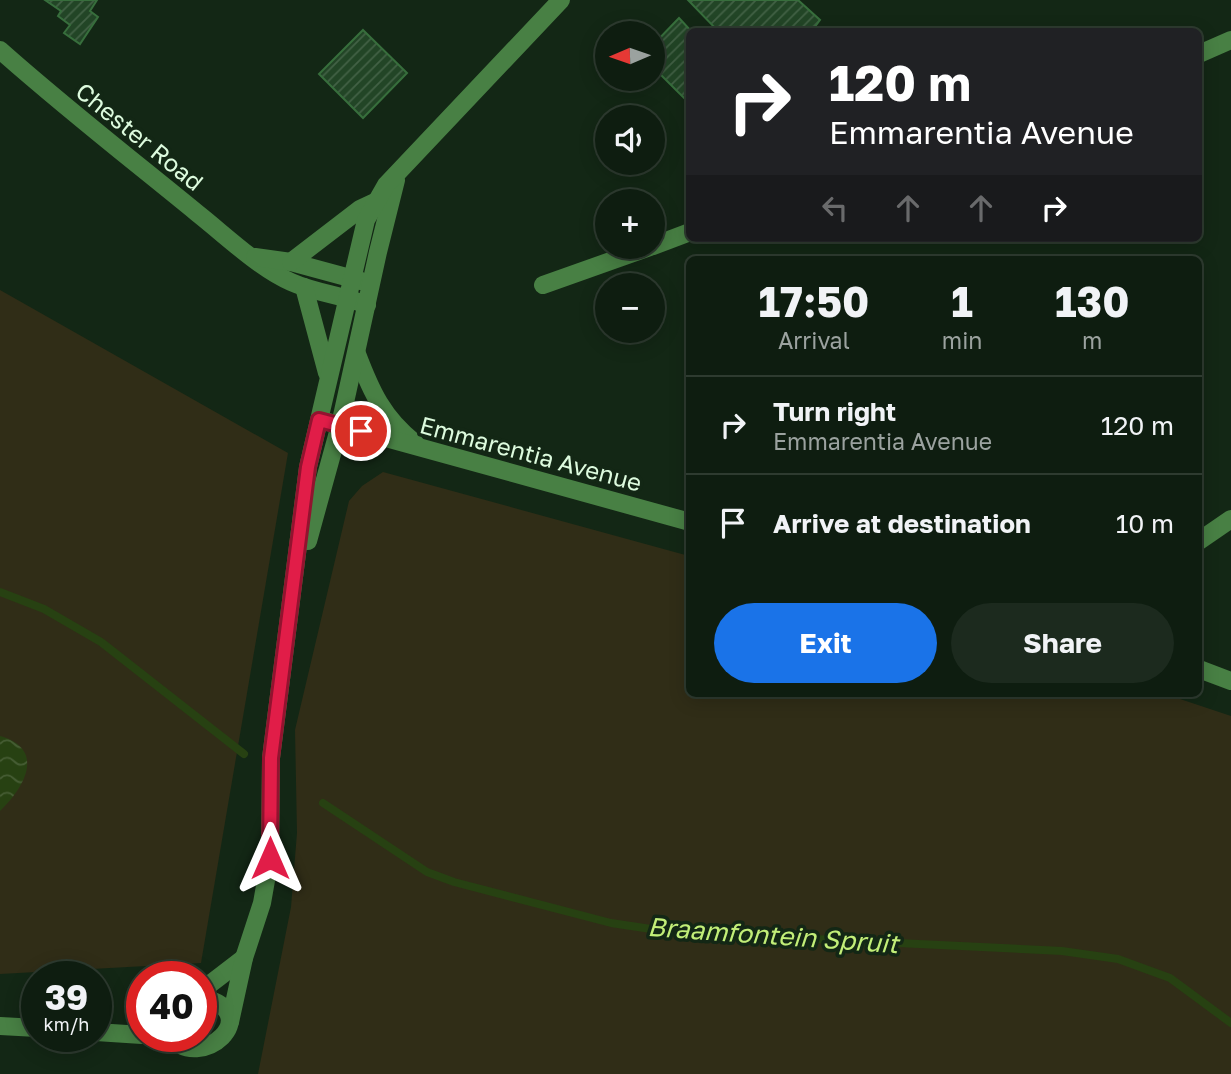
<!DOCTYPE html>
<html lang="en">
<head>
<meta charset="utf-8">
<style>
	:root { --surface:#0e1d10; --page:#1c2a1e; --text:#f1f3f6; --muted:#9ba29f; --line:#2e3b30; --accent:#1a73e8 }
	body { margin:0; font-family:"Golos Text",sans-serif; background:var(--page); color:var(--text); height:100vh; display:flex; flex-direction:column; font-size:26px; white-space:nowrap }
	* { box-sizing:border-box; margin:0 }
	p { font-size:23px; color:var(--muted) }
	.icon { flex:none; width:38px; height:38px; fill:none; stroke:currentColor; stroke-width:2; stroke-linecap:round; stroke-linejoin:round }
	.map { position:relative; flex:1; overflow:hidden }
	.details { position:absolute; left:686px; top:256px; width:516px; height:441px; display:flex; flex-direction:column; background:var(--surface); border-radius:10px; box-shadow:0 4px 18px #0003,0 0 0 2px var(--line) }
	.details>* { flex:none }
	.top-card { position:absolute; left:686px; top:28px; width:516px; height:214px; border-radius:10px; box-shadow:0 4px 18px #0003,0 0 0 2px var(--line); background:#202124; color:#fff; overflow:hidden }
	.needle { width:46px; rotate:268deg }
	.controls { position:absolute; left:595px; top:21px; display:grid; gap:14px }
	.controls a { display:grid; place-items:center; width:70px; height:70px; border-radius:50%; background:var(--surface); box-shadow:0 4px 18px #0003,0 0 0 2px var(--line); font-size:35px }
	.speed { position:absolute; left:21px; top:961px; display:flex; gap:14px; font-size:35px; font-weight:700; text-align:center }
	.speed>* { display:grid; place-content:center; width:91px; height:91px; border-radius:50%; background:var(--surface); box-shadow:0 4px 18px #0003,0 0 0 2px var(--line); line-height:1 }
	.speed small { font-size:18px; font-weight:400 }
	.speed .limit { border:10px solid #d22; background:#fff; color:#111 }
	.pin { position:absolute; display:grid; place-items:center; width:60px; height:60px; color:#fff; margin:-30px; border:4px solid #fff; border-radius:50%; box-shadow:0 2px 7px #0007 }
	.me { position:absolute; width:77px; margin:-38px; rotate:0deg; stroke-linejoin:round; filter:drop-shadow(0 0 5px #0008) }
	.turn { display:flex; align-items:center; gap:24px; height:147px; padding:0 28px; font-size:32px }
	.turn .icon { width:91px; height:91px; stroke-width:2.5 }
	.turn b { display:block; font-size:49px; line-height:60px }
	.lanes { display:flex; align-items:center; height:66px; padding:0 28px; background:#0003; justify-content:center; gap:35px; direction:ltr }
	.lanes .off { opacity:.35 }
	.eta { display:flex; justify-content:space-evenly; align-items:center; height:119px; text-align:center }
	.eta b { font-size:42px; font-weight:700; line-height:49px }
	.button { display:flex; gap:14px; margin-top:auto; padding:14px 28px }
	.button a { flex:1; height:80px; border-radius:42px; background:var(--accent); color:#fff; font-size:28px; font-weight:700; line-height:80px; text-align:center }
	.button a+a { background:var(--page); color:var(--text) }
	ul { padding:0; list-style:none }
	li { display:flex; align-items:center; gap:21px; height:98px; padding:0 28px; border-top:2px solid var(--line) }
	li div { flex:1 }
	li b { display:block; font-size:26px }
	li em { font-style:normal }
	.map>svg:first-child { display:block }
</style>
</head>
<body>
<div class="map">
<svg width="1231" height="1074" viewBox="0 0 1231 1074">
	<defs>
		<pattern id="water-waves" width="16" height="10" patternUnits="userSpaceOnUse" patternTransform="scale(1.75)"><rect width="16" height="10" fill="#274112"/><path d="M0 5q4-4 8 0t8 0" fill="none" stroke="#465d34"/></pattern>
		<pattern id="building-hatch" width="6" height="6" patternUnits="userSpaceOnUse" patternTransform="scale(1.75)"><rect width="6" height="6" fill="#224526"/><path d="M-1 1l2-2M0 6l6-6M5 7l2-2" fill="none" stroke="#426145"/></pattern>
	</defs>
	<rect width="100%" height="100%" fill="#132715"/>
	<g fill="#302d17">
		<path d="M0 290 288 453 201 963 0 974Z"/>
		<path d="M383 472 689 556 690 693H1162L1231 716V1074H258L291 907 297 833 295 730 349 501 362 486Z"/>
	</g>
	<path fill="url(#water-waves)" d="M0 736C46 749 25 787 0 811Z"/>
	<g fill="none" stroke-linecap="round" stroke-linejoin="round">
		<g stroke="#274112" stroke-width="8">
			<path d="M0 592 44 609 101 642 244 754"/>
			<path d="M323 803 427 872 454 882 611 923 671 932 1062 951 1118 959 1170 978 1231 1023"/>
		</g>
	</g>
	<g fill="url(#building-hatch)" stroke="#376e3c" stroke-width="2">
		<path d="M45 0H97L90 11 98 17 80 44 64 33 70 25 58 16 61 11Z"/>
		<path d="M688 0H798L820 20 811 32H719Z"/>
		<path d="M679 18 692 32H690V95L685 99 653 67V45Z"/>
		<path d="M363 30 407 73 363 118 319 74Z"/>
	</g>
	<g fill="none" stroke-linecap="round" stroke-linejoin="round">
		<g stroke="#488044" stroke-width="18">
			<path d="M0 50C64 107 131 159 197 213 225 235 259 268 291 282 315 293 342 295 367 305"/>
			<path d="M1199 54 1231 40"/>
			<path d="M653 246 690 232"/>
			<path d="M255 257 291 262 361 281"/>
			<path d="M291 262 360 209 375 202"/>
			<path d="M543 285 650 247"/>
			<path d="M304 287 327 373"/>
			<path d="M357 354C371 391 383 418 415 443"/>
			<path d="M328 422 690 522"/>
			<path d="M308 541 340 425 378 252 396 180"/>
			<path d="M1199 541 1231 519"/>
			<path d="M1199 669 1231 681"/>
			<path d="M201 991 244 958"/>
			<path d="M230 1022 244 958 262 903 270 858 271 758 308 467 366 220 386 185 561 0"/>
			<path d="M0 1026 37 1028"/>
			<path d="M96 1032 142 1035"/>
			<path d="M170 1036C199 1074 269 1013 201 997"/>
		</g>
	</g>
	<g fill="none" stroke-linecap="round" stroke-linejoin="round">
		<g stroke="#92132f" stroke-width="18">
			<path id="route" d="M270 858 271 758 308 467 319 420 361 431"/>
		</g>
		<use href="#route" stroke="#e11d48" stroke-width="12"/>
	</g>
	<g text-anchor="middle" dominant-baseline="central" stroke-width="7" stroke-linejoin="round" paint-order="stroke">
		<g font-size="24" fill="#ddfbde" stroke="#132715">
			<text transform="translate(140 136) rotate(39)">Chester Road</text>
			<text transform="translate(531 453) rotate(15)">Emmarentia Avenue</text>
		</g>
		<g font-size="26" font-style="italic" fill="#c2ee78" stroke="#132715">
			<text transform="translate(773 935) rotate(4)">Braamfontein Spruit</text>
		</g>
	</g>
</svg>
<div class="controls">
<a><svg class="needle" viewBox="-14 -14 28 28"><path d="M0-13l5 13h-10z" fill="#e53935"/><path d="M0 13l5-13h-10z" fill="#9ba29f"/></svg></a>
<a><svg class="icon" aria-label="sound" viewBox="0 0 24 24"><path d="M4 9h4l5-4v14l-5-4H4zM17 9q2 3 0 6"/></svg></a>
<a>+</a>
<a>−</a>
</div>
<div class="speed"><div>39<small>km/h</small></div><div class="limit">40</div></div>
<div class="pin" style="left:361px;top:431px;background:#d93025"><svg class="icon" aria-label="arrive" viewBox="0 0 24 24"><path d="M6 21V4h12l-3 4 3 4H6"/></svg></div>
<svg class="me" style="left:270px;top:858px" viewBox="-20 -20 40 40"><path d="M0-17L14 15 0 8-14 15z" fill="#e11d48" stroke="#fff" stroke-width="4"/></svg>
<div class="top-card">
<div class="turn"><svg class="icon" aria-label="right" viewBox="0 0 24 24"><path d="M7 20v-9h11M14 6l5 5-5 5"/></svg><div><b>120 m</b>Emmarentia Avenue</div></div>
<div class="lanes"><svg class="icon off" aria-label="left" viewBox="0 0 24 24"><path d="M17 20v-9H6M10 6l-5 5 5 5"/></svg><svg class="icon off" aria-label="ahead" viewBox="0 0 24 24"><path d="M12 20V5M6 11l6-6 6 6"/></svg><svg class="icon off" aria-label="ahead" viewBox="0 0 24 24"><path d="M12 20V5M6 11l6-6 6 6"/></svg><svg class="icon" aria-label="right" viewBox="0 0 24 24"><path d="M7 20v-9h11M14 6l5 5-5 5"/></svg></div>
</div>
<section class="details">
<div class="eta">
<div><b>17:50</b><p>Arrival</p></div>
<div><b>1</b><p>min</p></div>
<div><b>130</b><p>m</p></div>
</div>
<ul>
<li><svg class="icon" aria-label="right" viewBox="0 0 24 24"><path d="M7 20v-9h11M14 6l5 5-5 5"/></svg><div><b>Turn right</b><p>Emmarentia Avenue</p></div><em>120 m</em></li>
<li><svg class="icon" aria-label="arrive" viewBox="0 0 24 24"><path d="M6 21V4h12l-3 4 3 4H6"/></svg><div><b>Arrive at destination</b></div><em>10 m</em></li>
</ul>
<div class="button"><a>Exit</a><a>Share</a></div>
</section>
</div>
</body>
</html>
